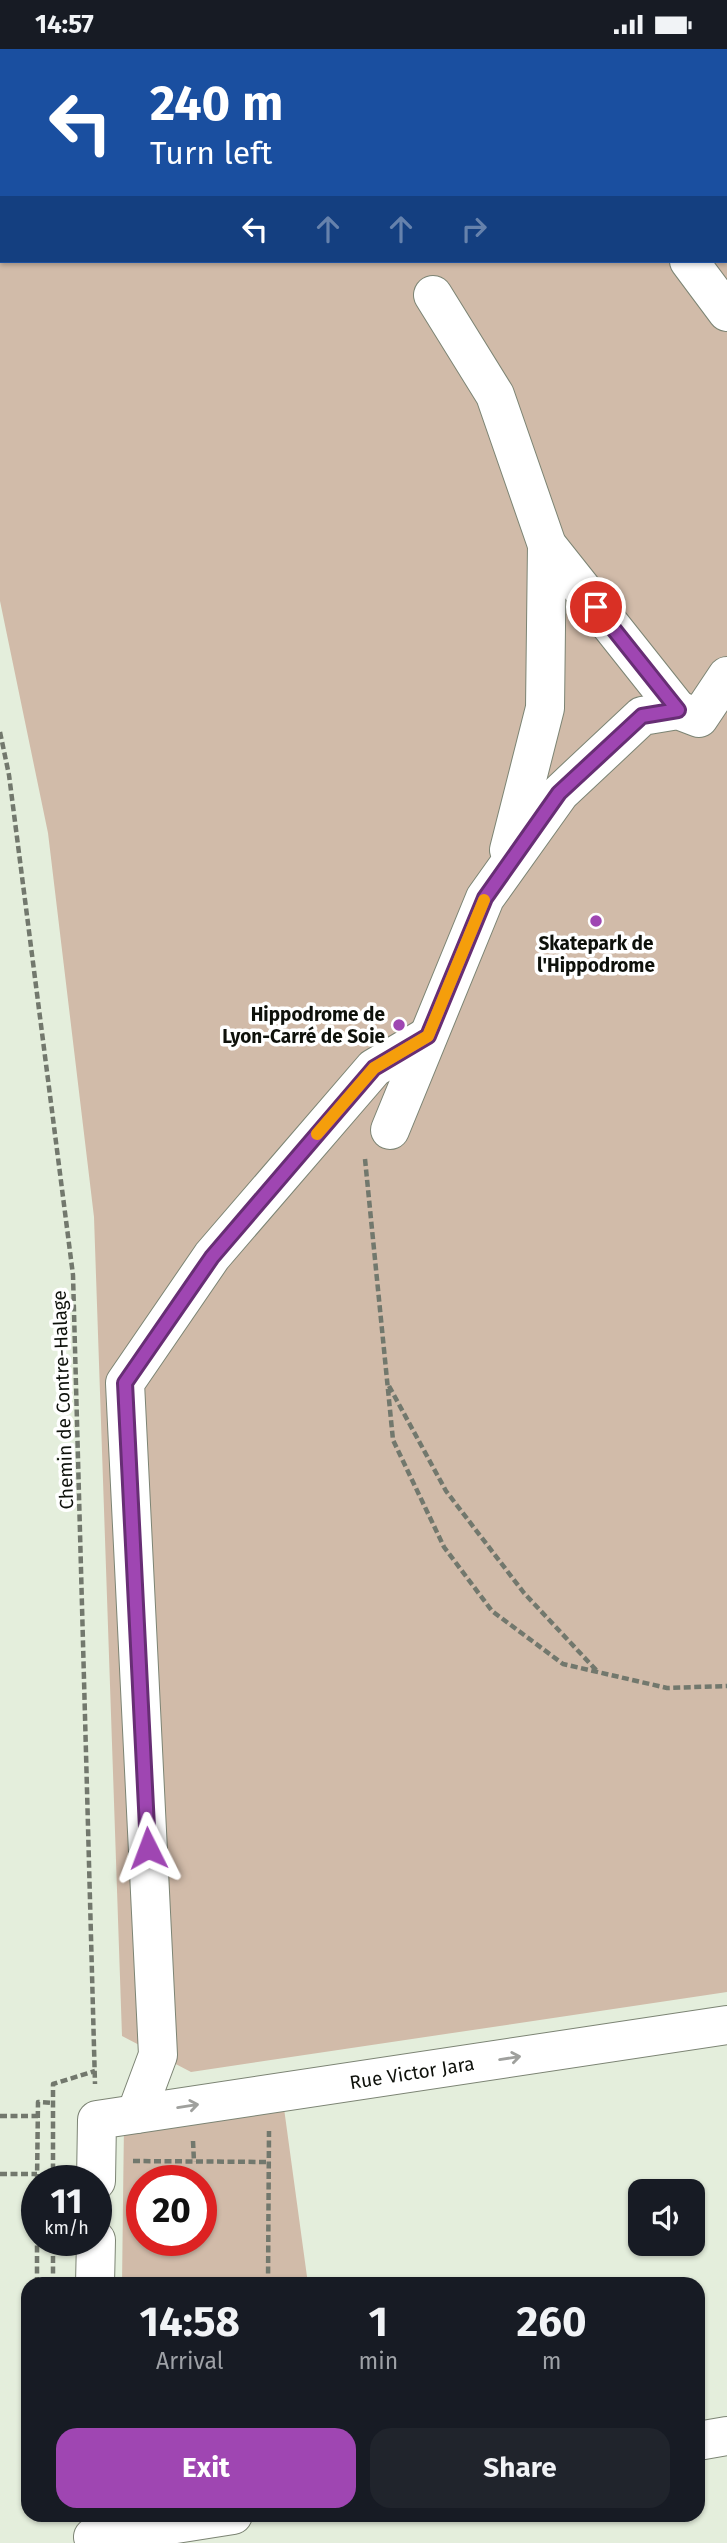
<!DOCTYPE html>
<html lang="en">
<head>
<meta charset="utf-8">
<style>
	:root { --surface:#171b24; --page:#20242c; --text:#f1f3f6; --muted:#9ea1a6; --accent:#9f46b2 }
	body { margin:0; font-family:"Fira Sans",sans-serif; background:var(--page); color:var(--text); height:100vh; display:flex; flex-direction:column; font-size:26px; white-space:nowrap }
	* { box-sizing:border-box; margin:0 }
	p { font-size:23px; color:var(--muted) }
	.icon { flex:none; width:38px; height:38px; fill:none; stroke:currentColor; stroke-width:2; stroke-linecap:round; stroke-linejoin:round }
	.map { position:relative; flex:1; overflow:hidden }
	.sheet { position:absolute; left:21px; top:2228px; width:684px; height:245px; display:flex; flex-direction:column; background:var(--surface); border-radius:21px; box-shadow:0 2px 5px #0004 }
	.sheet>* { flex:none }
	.top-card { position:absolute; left:0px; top:0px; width:728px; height:214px; box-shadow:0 2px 5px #0004; background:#1a4fa0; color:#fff; overflow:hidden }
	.fabs { position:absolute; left:628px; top:2130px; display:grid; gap:14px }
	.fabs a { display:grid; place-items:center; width:77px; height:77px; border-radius:14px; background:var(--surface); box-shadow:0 2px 5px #0004; font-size:35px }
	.speed { position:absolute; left:21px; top:2116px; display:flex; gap:14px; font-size:35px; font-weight:700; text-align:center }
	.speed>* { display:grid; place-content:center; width:91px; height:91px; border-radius:50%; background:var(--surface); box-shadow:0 2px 5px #0004; line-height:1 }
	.speed small { font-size:18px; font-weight:400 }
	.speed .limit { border:10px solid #d22; background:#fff; color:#111 }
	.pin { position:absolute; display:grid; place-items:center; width:60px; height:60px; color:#fff; margin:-30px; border:4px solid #fff; border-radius:50%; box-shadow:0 2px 7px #0007 }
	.me { position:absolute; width:77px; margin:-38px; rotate:357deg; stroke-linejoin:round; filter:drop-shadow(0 0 5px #0008) }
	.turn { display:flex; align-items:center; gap:24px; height:147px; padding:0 35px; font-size:32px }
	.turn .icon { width:91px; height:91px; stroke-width:2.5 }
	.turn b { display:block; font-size:49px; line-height:60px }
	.lanes { display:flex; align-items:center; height:66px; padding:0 35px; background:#0003; justify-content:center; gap:35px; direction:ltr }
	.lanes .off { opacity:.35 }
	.eta { display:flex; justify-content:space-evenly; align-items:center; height:119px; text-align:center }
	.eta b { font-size:42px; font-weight:700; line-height:49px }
	.cta { display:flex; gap:14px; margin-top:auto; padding:14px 35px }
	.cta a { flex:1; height:80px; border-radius:21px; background:var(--accent); color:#fff; font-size:28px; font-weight:700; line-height:80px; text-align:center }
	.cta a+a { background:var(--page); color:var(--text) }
	.status { display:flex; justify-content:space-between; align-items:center; height:49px; padding:0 35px; background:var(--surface); direction:ltr }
	.status svg { height:19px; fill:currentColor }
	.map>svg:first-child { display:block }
</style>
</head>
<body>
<div class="status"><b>14:57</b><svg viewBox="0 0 49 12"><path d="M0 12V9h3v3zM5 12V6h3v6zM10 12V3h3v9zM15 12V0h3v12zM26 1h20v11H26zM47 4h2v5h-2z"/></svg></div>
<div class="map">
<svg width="727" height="2494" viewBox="0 0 727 2494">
	<rect width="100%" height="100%" fill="#e4eedc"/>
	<g fill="#d1bba9" fill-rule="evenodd">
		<path d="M0 0H727V1943L191 2023 122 1987 94 1168 48 784 0 552ZM2 2H726V212H2Z"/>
		<path d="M283 2052 308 2235H122L124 2074ZM142 2132H201V2191H142Z"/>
	</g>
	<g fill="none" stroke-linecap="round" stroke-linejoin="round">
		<g stroke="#7c8474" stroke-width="40">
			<g id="minor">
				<path d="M689 212 727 263"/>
				<path d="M433 246 495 346 547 496 678 661"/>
				<path d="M509 801 545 659 547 496"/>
				<path d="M390 1081 485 849 560 744 642 667 678 661 699 669 727 627"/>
				<path d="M136 2065 158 2006 125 1334 212 1207 374 1019 428 987"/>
				<path d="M96 2132 97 2071 727 1976"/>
				<path d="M95 2235 96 2191"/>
				<path d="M698 2392 727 2387"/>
				<path d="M93 2488 233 2466"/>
			</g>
		</g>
		<g stroke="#72786d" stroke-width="4.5" stroke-dasharray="7 3.5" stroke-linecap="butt">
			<path d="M289 0V2"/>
			<path d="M726 131 727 130"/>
			<path d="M0 683 9 726 73 1226 95 2035"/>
			<path d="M365 1110 393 1391 444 1498 492 1562 563 1615 667 1639 727 1637"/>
			<path d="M389 1337 446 1442 524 1544 597 1622"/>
			<path d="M0 2067H38"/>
			<path d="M193 2092 194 2113"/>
			<path d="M133 2112 269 2113"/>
			<path d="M0 2125H37"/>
			<path d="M37 2132 38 2053 53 2054"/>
			<path d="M53 2132V2035L95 2022"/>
			<path d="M37 2235V2191"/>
			<path d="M53 2235V2191"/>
			<path d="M268 2235 269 2082"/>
		</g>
		<use href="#minor" stroke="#fff" stroke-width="38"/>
	</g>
	<defs><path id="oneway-shaft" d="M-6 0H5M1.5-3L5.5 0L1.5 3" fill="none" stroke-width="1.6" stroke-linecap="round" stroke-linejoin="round" transform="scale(1.75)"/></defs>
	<g stroke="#9fa09d">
		<use href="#oneway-shaft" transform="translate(510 2009) rotate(-9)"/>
		<use href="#oneway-shaft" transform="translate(188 2057) rotate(-9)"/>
	</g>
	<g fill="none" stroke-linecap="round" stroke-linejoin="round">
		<g stroke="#672e74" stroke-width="18">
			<path id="route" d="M148 1799 125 1334 212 1208 374 1019 428 987 485 849 559 744 642 667 678 661 596 558"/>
		</g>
		<use href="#route" stroke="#9f46b2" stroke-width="12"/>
		<path stroke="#f59e0b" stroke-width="12" d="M317 1085 374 1019 428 987 484 851"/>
	</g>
	<g fill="#9f46b2" stroke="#fff" stroke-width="2.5">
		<circle cx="596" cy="872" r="7"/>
		<circle cx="399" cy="976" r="7"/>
	</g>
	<g text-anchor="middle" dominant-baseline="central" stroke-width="7" stroke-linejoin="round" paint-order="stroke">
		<g font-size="19" font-weight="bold" fill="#0e110b" stroke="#fff">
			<text x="596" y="894">Skatepark de<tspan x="596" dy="22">l'Hippodrome</tspan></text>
			<text x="385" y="965" text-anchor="end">Hippodrome de<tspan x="385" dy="22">Lyon-Carré de Soie</tspan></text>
		</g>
		<g font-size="19" fill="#0e110b" stroke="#fff">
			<text transform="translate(63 1351) rotate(-92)">Chemin de Contre-Halage</text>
			<text transform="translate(412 2024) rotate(-9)">Rue Victor Jara</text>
		</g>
	</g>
</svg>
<div class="fabs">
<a><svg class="icon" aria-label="sound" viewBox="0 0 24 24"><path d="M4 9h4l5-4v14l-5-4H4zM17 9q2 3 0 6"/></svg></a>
</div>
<div class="speed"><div>11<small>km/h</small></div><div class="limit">20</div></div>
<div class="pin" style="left:596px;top:558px;background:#d93025"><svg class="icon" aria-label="arrive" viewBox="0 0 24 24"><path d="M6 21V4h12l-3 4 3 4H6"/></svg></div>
<svg class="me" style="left:148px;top:1799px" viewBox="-20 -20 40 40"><path d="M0-17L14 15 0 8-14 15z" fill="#9f46b2" stroke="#fff" stroke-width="4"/></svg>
<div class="top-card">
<div class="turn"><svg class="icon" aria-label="left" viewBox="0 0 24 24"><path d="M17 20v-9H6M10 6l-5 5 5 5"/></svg><div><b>240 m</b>Turn left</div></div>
<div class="lanes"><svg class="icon" aria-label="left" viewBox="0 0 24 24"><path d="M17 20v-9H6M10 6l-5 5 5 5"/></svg><svg class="icon off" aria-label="ahead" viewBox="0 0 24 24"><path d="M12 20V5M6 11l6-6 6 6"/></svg><svg class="icon off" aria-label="ahead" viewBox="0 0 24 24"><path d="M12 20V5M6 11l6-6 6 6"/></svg><svg class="icon off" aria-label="right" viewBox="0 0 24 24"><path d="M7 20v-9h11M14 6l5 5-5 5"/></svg></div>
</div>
<section class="sheet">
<div class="eta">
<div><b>14:58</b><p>Arrival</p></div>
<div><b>1</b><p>min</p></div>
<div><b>260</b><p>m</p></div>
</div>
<div class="cta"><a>Exit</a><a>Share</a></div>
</section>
</div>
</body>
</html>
